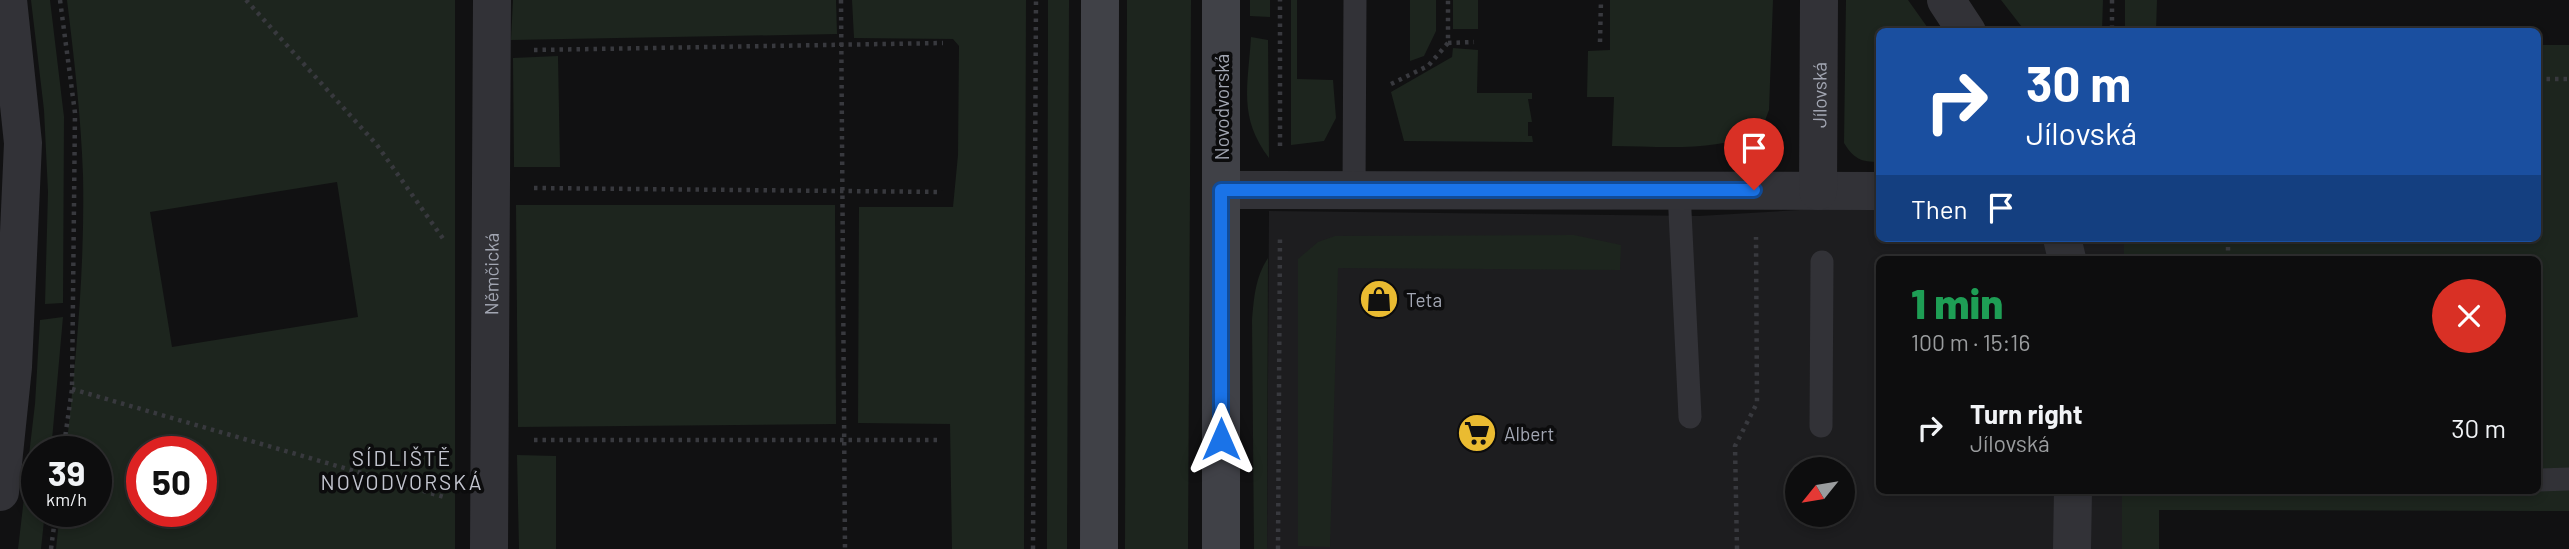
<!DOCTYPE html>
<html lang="en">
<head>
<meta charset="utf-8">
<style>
	:root { --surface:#0d0d0e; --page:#161617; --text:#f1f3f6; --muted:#9a9c9e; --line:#2d2d2e }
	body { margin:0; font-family:Barlow,sans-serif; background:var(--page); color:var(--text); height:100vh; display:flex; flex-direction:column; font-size:26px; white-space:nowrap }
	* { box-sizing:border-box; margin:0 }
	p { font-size:23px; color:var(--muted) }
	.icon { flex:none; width:38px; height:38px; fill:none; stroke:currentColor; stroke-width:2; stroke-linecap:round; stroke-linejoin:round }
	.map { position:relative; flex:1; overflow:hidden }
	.drawer { position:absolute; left:1876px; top:256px; width:665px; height:238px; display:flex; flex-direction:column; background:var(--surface); border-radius:10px; box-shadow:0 4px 10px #0003,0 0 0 2px var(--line) }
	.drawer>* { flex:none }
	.hud { position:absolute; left:1876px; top:28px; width:665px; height:214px; border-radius:10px; box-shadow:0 4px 10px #0003,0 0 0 2px var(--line); background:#1a4fa0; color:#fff; overflow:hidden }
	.needle { width:46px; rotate:240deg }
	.fabs { position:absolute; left:1785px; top:457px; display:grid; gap:14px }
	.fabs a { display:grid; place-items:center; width:70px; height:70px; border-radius:50%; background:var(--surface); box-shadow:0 4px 10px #0003,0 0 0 2px var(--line); font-size:35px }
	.speed { position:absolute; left:21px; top:436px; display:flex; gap:14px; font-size:35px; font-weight:700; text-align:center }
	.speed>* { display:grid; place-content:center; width:91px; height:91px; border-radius:50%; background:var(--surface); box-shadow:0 4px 10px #0003,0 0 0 2px var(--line); line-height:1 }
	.speed small { font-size:18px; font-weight:400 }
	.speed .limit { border:10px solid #d22; background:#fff; color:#111 }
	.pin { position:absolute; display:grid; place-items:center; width:60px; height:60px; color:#fff; margin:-72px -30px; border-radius:50% 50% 50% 0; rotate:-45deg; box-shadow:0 0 7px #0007 }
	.pin .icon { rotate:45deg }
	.me { position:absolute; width:77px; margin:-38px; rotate:0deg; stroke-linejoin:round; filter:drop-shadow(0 0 5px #0008) }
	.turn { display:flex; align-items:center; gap:24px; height:147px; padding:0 35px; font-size:32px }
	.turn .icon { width:91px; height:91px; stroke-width:2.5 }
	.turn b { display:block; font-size:49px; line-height:60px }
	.then { display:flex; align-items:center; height:66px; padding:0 35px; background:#0003; gap:14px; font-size:26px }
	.round { display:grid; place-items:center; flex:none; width:74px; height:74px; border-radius:37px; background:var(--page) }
	.overview { display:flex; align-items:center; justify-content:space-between; height:119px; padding:0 35px }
	h1 { font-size:42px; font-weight:800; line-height:52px; color:#1e9e55 }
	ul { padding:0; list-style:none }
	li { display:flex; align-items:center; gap:21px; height:105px; padding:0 35px }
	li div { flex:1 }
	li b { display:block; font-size:26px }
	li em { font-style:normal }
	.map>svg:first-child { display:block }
</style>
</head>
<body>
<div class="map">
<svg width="2569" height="549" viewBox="0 0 2569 549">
	<rect width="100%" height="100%" fill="#111112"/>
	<path fill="#1d1d1f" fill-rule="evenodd" d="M1850 207H1879L1880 238H2124V259H1880V490H2122V549H1267L1269 211 1699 216ZM1797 469H1843V514H1797Z"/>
	<g fill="#1d251e" fill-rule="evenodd">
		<path d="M31 0H50L64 117 63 303 45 304 48 192 44 110Z"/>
		<path d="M67 0H455V549H56L60 511H96V452L66 451C76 360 85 267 83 175 81 116 74 58 67 0ZM337 182 358 317 172 347 150 212ZM142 452H201V511H142Z"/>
		<path d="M513 0H836L837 34 511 40Z"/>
		<path d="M852 0H1026L1024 549H952L950 424 858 423 859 207H953L958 155 959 46 953 39 854 38Z"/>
		<path d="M1048 0H1069L1067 549H1047Z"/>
		<path d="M1127 0H1191L1188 549H1125Z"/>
		<path d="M1250 0H1270V17L1250 16Z"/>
		<path d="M1291 0H1297V79L1333 80 1336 118 1324 141 1291 145Z"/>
		<path d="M1410 0H1436V31L1424 56 1410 61Z"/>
		<rect x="1453" y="0" width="25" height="29"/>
		<path d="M1610 0H1773L1769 110 1761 131C1716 153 1661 146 1612 146L1614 97H1587L1588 51 1610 50Z"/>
		<path d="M1846 0H1908L1930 31 1880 32 1879 162C1861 162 1854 159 1844 143Z"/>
		<path d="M2001 0H2103L2102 31H2025Z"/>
		<path d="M2125 0H2157L2156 31H2125Z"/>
		<path d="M1251 37 1268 40 1269 158C1238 117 1248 86 1251 37Z"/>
		<path d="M2538 45H2569V511L2159 510V549H2122V490H2538V259H2124V238H2538Z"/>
		<path d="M1453 48 1478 50 1477 93H1532V99H1528L1532 122H1528V136H1532L1533 142 1404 141 1391 92 1452 57Z"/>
		<path d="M558 56 560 167H514L513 58Z"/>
		<path d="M516 205H835L836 424 518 427Z"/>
		<path d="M1574 235 1621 245 1620 270 1338 268 1330 547 1298 546V259L1318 242 1335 236Z"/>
		<path d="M1268 258 1267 549H1254L1252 321C1254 298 1255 278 1268 258Z"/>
		<path d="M63 317 51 451 37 452V511H45L41 549H18L35 404 40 320Z"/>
		<path d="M517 455 556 456V549H519Z"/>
	</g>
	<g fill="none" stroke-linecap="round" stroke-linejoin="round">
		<g stroke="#38393e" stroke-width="4.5" stroke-dasharray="3.5 5" stroke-linecap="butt">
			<path d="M60 0 75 113 72 389 63 452"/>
			<path d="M246 0 377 145 444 240"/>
			<path d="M841 0 845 549"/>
			<path d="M2112 0V32"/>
			<path d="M1600 42 1601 0"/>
			<path d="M1448 43 1474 42"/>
			<path d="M534 50 943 43"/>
			<path d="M2538 79H2569"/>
			<path d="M1391 84 1428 66 1448 43V0"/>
			<path d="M1280 146V0"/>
			<path d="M534 188 942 192"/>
			<path d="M2228 259V238"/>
			<path d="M72 389 444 497"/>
			<path d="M534 440H939"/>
			<path d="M51 549 56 511"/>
			<path d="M1033 549 1036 0"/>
			<path d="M1278 549 1280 235"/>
			<path d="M1737 549 1735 446 1757 403 1756 237"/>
		</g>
		<g stroke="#323237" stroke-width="23">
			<path d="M1354 191 1355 0"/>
			<path d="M1679 191 1690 417"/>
			<path d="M1821 426 1822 262"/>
			<path d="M2538 480 2569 479"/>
		</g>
		<g stroke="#323237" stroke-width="38">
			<path d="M1946 0 1967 32"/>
			<path d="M1221 190 1880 191"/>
			<path id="s1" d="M1818 191 1819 0"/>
			<path d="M2062 238 2067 259"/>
			<path d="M0 492 13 367 23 143 8 0"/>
			<path id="s2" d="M489 549 492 0"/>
			<path d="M2072 549 2073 490"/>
		</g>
		<g stroke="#404147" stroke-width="38">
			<path d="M1099 549 1100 0"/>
			<path d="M1221 549V0"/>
		</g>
	</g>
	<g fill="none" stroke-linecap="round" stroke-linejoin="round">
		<g stroke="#114b97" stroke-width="18">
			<path id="route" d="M1221 439V190H1754"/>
		</g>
		<use href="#route" stroke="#1a73e8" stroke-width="12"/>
	</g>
	<defs>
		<g id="shop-disc" transform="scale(2.0125)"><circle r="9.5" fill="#eabb31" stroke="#0c0c0d"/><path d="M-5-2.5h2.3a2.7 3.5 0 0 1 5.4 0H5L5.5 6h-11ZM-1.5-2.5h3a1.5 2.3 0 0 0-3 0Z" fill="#111"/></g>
		<g id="supermarket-disc" transform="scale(2.0125)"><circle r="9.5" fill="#eabb31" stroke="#0c0c0d"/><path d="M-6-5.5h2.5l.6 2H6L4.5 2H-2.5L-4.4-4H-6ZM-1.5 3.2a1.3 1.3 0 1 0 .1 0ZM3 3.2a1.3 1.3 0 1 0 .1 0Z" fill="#111"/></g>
	</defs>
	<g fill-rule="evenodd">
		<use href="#shop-disc" x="1379" y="299"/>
		<use href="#supermarket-disc" x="1477" y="433"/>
	</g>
	<g text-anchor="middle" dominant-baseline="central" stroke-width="7" stroke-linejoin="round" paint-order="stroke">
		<g font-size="19" fill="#a2a6b2" stroke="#0c0c0d">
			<text stroke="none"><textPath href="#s1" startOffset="96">Jílovská</textPath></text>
			<text transform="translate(1221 107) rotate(-90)">Novodvorská</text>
			<text stroke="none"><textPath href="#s2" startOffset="275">Němčická</textPath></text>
		</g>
		<g font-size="19" fill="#a2a6b2" stroke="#0c0c0d" text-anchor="start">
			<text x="1406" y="299">Teta</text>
			<text x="1504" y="433">Albert</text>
		</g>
		<g font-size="21" letter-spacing="2" fill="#c3c5cf" stroke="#0c0c0d">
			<text x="402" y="457">SÍDLIŠTĚ<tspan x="402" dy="24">NOVODVORSKÁ</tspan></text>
		</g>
	</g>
</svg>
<div class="fabs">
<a><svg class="needle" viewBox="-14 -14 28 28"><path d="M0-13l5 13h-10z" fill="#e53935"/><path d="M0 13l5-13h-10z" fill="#9a9c9e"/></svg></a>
</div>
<div class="speed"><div>39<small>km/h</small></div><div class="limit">50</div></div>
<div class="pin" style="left:1754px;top:190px;background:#d93025"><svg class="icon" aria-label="arrive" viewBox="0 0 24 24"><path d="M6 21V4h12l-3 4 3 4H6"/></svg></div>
<svg class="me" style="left:1221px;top:439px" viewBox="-20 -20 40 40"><path d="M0-17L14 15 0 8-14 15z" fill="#1a73e8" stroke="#fff" stroke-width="4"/></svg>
<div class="hud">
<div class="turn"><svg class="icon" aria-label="right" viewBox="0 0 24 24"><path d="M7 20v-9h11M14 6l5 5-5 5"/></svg><div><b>30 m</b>Jílovská</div></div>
<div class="then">Then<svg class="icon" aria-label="arrive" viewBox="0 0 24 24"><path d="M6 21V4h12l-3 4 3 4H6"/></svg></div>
</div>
<section class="drawer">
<div class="overview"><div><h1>1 min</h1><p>100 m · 15:16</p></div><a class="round" style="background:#d93025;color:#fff"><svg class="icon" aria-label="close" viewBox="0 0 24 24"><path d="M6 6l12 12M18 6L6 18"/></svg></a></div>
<ul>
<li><svg class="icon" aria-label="right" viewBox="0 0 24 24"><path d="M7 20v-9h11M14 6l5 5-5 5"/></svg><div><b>Turn right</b><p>Jílovská</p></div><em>30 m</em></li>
</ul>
</section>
</div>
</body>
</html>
